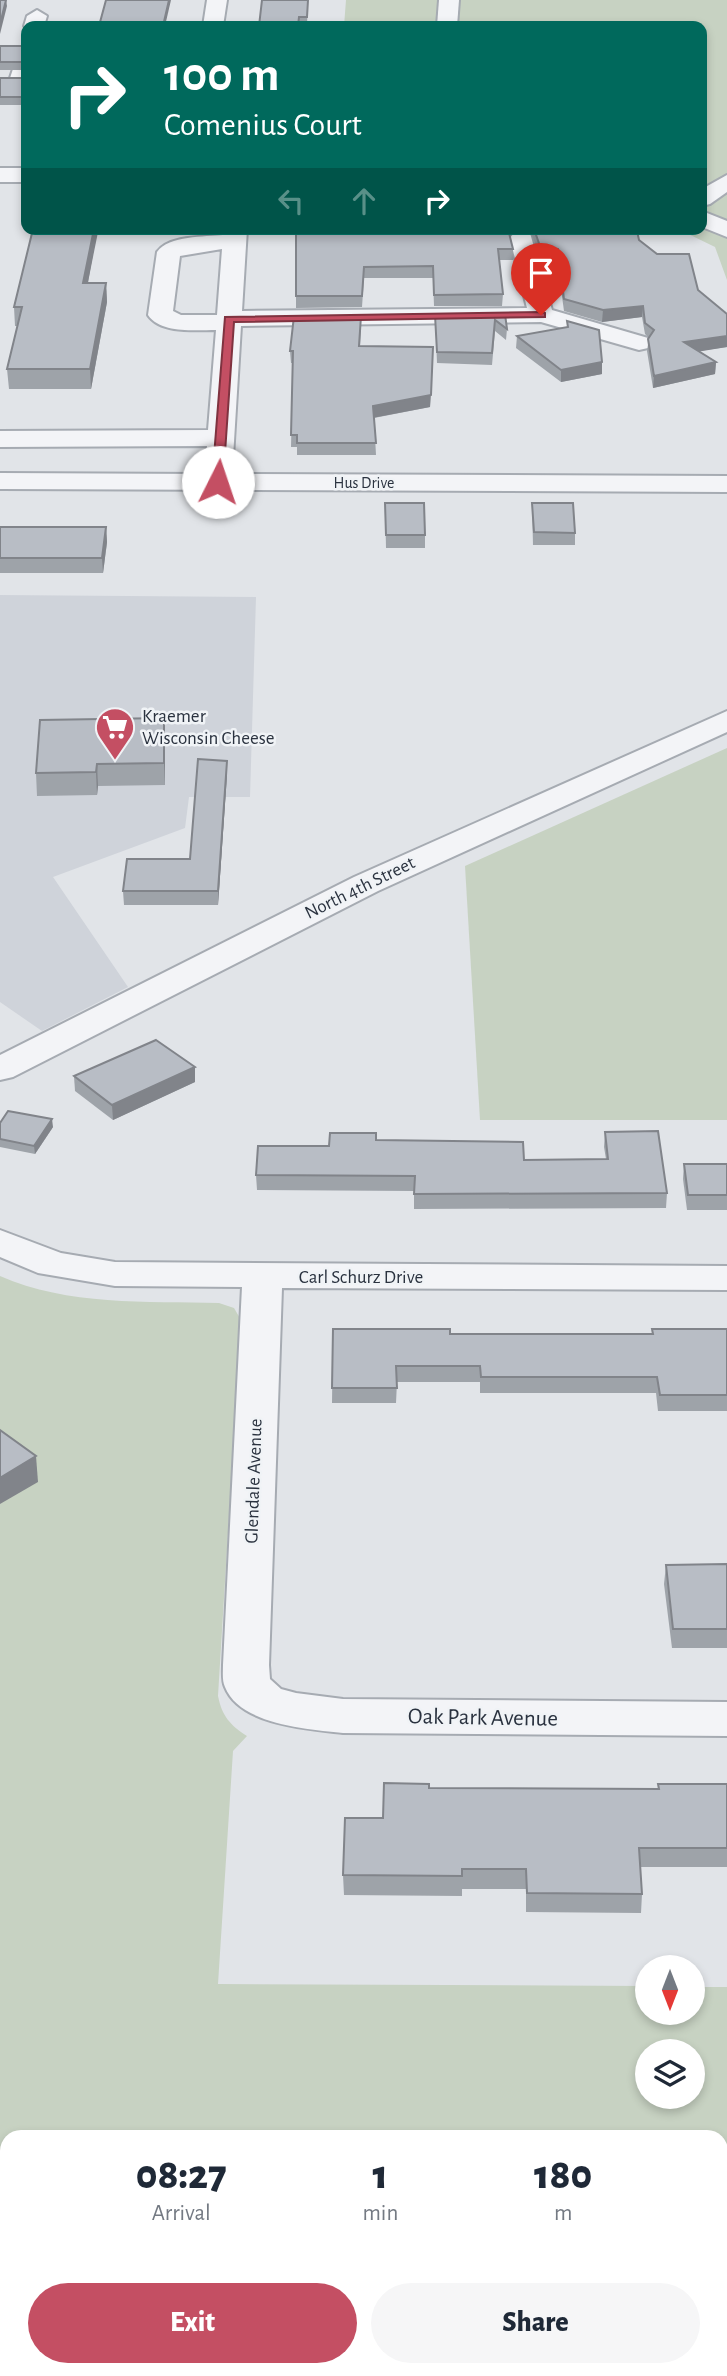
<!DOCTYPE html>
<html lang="en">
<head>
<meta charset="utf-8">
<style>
	:root { --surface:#fff; --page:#f6f6f7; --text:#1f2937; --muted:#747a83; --accent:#c44f63 }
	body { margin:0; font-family:"Alegreya Sans",sans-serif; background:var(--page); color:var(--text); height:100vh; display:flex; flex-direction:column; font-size:26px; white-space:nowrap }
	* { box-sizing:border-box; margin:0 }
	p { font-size:23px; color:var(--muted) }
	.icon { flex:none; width:38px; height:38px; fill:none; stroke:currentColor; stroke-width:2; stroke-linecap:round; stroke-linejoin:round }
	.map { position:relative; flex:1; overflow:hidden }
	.sheet { position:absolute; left:0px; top:2130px; width:728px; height:247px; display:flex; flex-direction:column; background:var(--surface); border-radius:21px 21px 0 0; box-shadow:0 4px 10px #0003 }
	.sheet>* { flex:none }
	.top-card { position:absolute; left:21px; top:21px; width:686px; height:214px; border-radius:14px; box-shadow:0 4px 10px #0003; background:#00695c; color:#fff; overflow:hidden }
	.needle { width:46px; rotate:180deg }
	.tools { position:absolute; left:635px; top:1955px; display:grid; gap:14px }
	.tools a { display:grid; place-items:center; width:70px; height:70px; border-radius:50%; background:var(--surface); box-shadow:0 4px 10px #0003; font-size:35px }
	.pin { position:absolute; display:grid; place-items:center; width:60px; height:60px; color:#fff; margin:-72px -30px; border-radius:50% 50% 50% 0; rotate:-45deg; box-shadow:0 0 7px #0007 }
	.pin .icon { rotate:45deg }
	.me { position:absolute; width:77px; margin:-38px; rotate:4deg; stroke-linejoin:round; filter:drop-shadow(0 0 5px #0008) }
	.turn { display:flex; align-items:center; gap:24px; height:147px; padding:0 28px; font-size:32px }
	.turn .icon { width:91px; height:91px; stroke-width:2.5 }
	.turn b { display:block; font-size:49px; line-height:60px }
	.lanes { display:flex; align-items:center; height:66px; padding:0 28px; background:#0003; justify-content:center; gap:35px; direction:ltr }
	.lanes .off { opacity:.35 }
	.eta { display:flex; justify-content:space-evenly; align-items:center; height:119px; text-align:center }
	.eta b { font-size:42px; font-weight:800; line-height:49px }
	.primary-button { display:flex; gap:14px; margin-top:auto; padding:14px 28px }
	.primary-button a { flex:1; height:80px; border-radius:42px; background:var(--accent); color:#fff; font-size:28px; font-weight:800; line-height:80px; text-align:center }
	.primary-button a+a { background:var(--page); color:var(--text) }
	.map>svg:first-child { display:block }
</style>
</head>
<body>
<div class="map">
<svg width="727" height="2376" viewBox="0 0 727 2376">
	<rect width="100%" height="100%" fill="#e1e4e8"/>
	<path fill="#cfd3da" d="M0 595 256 597 250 797H189L185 828 53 877 128 987 42 1031 0 1002Z"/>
	<g fill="#c7d2c2" fill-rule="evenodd">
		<path d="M346 0H727V280L715 247 678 229H702V26H344Z"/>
		<path d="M727 748V1120H480L465 866Z"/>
		<path d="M0 1276C68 1306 146 1301 219 1303L234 1308 241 1320 218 1696C222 1716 230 1725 247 1736L233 1751 218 1984 647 1986 648 2012H693V1987H727V2376H0ZM648 2051H693V2096H648ZM7 2137H721V2370H7Z"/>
	</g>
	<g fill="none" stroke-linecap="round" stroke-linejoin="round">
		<g stroke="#a6abb2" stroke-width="4">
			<g id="minor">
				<path d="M207 0H227L223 26H203Z"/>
				<path d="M439 0H459L457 26H437Z"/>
				<path d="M37 10 47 16 44 26H26V29L24 26 27 16Z"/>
				<path d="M26 49V83L13 82 10 78 19 51Z"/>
				<rect x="0" y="168" width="26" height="14"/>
				<path d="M727 175V192L710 204 702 206V189Z"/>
				<path d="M702 211 727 221V237L702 227Z"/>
				<path d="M223 229H247L242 311 527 308 510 238 514 233H530L552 310 648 338 651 343 648 348 639 350 541 322 241 326 232 474 727 476V492L0 489V473L205 474 207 446 0 447V431L208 430 216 330C196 330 161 334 148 315L157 252C169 235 205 237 223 235ZM222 249 217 315H181L173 311 180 256Z"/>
				<path d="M727 711V732L378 891 13 1077 0 1080V1055L354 877Z"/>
				<path d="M0 1230 61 1253 115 1262 727 1266V1290L282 1288 269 1665 270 1679 281 1689 296 1693 343 1699 727 1702V1736L343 1733C308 1729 240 1725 225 1687 222 1681 223 1672 223 1665L242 1287 115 1286 38 1273 0 1257Z"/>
			</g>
		</g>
		<use href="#minor" fill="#f3f4f7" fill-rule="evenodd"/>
	</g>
	<g fill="#9ea3a9">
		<path d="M308 0 307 25 259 26Z"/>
		<rect x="0" y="46" width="26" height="24"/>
		<rect x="0" y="78" width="26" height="27"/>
		<path d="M33 229H97L88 283H106L107 302 91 389H9L7 369 17 326H15L14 307Z"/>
		<path d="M298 229H624L639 240 698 290 727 314V347L699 351 716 362 715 374 653 388 647 351 649 338 645 334 642 317 602 322 564 311 557 260H541L530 230 512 231 510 235 513 249V260H499L503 294 502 306H434L433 278H364L362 307 296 308V230Z"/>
		<path d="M505 314 507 329 506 340 495 331 492 365 437 363 435 315Z"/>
		<path d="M567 321 602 362V374L561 382 516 348 517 336 567 327Z"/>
		<path d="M361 327 360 346 433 358 430 407 374 418 376 455H297V447H291L293 363H291L290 351Z"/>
		<path d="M385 503 425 535V548H386Z"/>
		<path d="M532 503 575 533V545H533Z"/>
		<path d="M0 527H106L107 542 103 573H0Z"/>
		<path d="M165 740V785L98 786 97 795 37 796 36 773Z"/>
		<path d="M227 761V774L218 905H124L123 891 190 859Z"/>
		<path d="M74 1076 195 1082 113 1120 75 1091Z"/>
		<path d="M0 1123 53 1127 35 1154 0 1147Z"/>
		<path d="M605 1132 667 1193 666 1208 414 1209V1191L257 1190 256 1175 329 1146 376 1140 524 1160 606 1159 604 1147Z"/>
		<path d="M684 1164H727V1210H687L683 1179Z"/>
		<path d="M333 1329 450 1334H652V1329H727V1411H658L656 1393H480V1382H397L396 1403H332Z"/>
		<path d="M727 1564V1648H672L664 1584 666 1565Z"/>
		<path d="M658 1784H727V1867H640L642 1894 641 1913 526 1912V1889H462V1896L344 1895 343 1875 383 1818 429 1788 658 1789Z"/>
	</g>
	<g fill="#81848a">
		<path d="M6 0 7 6 0 34V24Z"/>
		<path d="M169 0H171L165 26H163Z"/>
		<path d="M94 229H97L98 232 84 302 83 283Z"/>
		<path d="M106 283 107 302 91 389 90 369Z"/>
		<path d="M643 306 642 317 602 322 603 310Z"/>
		<path d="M727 336V347L684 354V342Z"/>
		<path d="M433 358 430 407 372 418 373 406Z"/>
		<path d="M602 362V374L561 382V370Z"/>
		<path d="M716 362 715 374 653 388 654 376Z"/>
		<path d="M106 527 107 542 103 573 102 558Z"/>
		<path d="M164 718 165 740V785L164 763Z"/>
		<path d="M227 761V774L218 905V891Z"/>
		<path d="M97 764 98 786 97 795 96 772Z"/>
		<path d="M195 1067V1082L113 1120 112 1105Z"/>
		<path d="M52 1119 53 1127 35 1154 34 1146Z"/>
		<path d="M36 1456 38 1482 0 1504V1478Z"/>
	</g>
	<g fill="#b8bdc5" stroke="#81848a" stroke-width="2">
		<path d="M0 0H6L0 24Z"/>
		<path d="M106 0H169L163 26H99Z"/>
		<path d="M262 0H308L307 17H299L298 26H259Z"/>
		<rect x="0" y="46" width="26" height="16"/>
		<rect x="0" y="78" width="26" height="19"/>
		<path d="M33 229H94L83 283H106L90 369H7L22 307H14Z"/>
		<path d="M298 229H508L513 249H498L503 294 434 295 433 266 364 267 362 296H296V230Z"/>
		<path d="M534 229H624L626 231H637L639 240 657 254H689L698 290 727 314V336L684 342 716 362 654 376 648 339 654 330 645 323 643 306 603 310 564 299 558 249H541Z"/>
		<path d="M505 314 507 329 495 320 492 353 437 352 435 315Z"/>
		<path d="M294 316H361L359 346 433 347 431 395 373 406 376 443H297V435H291L293 351H290Z"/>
		<path d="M567 321 599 330 602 362 561 370 517 336 568 327Z"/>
		<path d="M385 503H424L425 535H386Z"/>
		<path d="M532 503H573L575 533 534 532Z"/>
		<path d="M0 527H106L102 558H0Z"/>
		<path d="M164 718V763L97 764 96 772 36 773 40 720Z"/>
		<path d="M198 759 227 761 218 891H123L127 859H190Z"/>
		<path d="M156 1040 195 1067 112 1105 74 1076Z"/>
		<path d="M8 1111 52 1119 34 1146 0 1139V1123Z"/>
		<path d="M658 1131 667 1193 414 1194 415 1176 256 1175 258 1146H329L330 1133H376V1140L523 1142 524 1160 608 1159 605 1132Z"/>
		<path d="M684 1164H727V1195H688Z"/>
		<path d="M333 1329H450V1334H653L652 1329H727V1395H660L657 1377H481L480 1366H396L397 1388H332Z"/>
		<path d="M0 1430 36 1456 0 1478Z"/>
		<path d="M727 1564V1629H673L666 1565Z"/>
		<path d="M384 1783 429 1784V1788L659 1789 658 1784H727V1848H639L642 1894 527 1893 526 1869H462V1876L343 1875 345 1818H383Z"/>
	</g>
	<path fill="#c44f63" stroke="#7f3340" stroke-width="2" d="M541 312 545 313V317L234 322 223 482 218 485 212 482 225 317Z"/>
	<defs>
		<g id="supermarket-pin" transform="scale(2.0125)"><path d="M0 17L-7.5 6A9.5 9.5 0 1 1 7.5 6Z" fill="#c44f63" stroke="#f0f3f6"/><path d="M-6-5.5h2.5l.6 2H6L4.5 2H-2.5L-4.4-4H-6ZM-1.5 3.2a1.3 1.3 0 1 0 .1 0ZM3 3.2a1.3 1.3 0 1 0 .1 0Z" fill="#fff"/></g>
	</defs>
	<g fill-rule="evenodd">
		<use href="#supermarket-pin" x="115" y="727"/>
	</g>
	<g text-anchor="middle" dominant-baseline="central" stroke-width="5" stroke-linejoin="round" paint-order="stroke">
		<g font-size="16" fill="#2a323f" stroke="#f0f3f6">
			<text x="364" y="483">Hus Drive</text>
		</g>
		<g font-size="19" fill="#2a323f" stroke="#f0f3f6" text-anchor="start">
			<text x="142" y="716">Kraemer<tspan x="142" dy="22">Wisconsin Cheese</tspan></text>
		</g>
		<g font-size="19" fill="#2a323f" stroke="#f0f3f6">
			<text transform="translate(360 888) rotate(-26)">North 4th Street</text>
			<text x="361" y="1277">Carl Schurz Drive</text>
			<text transform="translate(254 1481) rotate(-88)">Glendale Avenue</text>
		</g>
		<g font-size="23" fill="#2a323f" stroke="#f0f3f6">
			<text transform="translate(483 1718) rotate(1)">Oak Park Avenue</text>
		</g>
	</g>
</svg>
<div class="tools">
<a><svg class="needle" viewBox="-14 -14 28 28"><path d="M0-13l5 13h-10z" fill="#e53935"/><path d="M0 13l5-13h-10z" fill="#747a83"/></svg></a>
<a><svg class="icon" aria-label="layers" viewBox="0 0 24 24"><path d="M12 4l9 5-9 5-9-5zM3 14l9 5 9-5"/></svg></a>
</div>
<div class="pin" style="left:541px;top:315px;background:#d93025"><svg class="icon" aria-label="arrive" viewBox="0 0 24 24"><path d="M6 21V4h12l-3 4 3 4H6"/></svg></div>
<svg class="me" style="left:218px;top:482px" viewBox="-20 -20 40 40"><circle r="19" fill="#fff"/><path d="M0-13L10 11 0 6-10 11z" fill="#c44f63"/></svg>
<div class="top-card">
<div class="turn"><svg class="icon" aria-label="right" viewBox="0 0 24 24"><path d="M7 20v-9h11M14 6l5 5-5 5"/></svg><div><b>100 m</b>Comenius Court</div></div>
<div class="lanes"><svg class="icon off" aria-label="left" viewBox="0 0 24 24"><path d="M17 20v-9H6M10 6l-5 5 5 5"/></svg><svg class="icon off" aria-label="ahead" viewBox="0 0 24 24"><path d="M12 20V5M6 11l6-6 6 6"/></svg><svg class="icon" aria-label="right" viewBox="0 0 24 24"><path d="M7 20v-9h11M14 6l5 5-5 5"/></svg></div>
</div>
<section class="sheet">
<div class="eta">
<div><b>08:27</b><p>Arrival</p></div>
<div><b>1</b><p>min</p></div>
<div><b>180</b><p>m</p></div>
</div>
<div class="primary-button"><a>Exit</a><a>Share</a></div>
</section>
</div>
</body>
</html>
